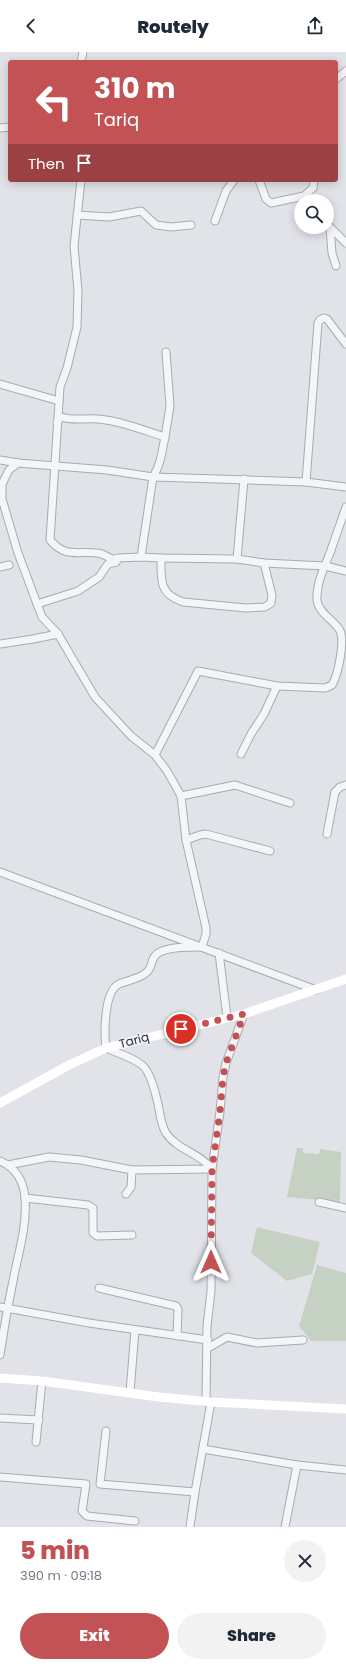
<!DOCTYPE html>
<html lang="en">
<head>
<meta charset="utf-8">
<style>
	:root { --surface:#fff; --page:#f2f2f3; --text:#1f2937; --muted:#747a83; --accent:#c25254 }
	body { margin:0; font-family:Poppins,sans-serif; background:var(--page); color:var(--text); height:100vh; display:flex; flex-direction:column; font-size:15px; white-space:nowrap }
	* { box-sizing:border-box; margin:0 }
	p { font-size:13px; color:var(--muted) }
	.icon { flex:none; width:22px; height:22px; fill:none; stroke:currentColor; stroke-width:2; stroke-linecap:round; stroke-linejoin:round }
	.map { position:relative; height:1475px; overflow:hidden }
	.details { display:flex; flex-direction:column; background:var(--surface); flex:1 }
	.details>* { flex:none }
	.banner { position:absolute; left:8px; top:8px; width:330px; height:122px; border-radius:4px; box-shadow:0 2px 10px #0003; background:#c25254; color:#fff; overflow:hidden }
	.tools { position:absolute; left:294px; top:142px; display:grid; gap:8px }
	.tools a { display:grid; place-items:center; width:40px; height:40px; border-radius:50%; background:var(--surface); box-shadow:0 2px 10px #0003; font-size:20px }
	.pin { position:absolute; display:grid; place-items:center; width:34px; height:34px; color:#fff; margin:-17px; border:2px solid #fff; border-radius:50%; box-shadow:0 1px 4px #0007 }
	.me { position:absolute; width:44px; margin:-22px; rotate:0deg; stroke-linejoin:round; filter:drop-shadow(0 0 3px #0008) }
	.turn { display:flex; align-items:center; gap:14px; height:84px; padding:0 20px; font-size:18px }
	.turn .icon { width:52px; height:52px; stroke-width:2.5 }
	.turn b { display:block; font-size:28px; line-height:34px }
	.then { display:flex; align-items:center; height:38px; padding:0 20px; background:#0003; gap:8px; font-size:15px }
	.round { display:grid; place-items:center; flex:none; width:42px; height:42px; border-radius:21px; background:var(--page) }
	.headline { display:flex; align-items:center; justify-content:space-between; height:68px; padding:0 20px }
	h1 { font-size:24px; font-weight:800; line-height:30px; color:var(--accent) }
	.cta { display:flex; gap:8px; margin-top:auto; padding:8px 20px }
	.cta a { flex:1; height:46px; border-radius:24px; background:var(--accent); color:#fff; font-size:16px; font-weight:800; line-height:46px; text-align:center }
	.cta a+a { background:var(--page); color:var(--text) }
	header { display:flex; justify-content:space-between; align-items:center; height:52px; padding:0 20px; background:var(--surface); font-size:18px; font-weight:800 }
	.map>svg:first-child { display:block }
</style>
</head>
<body>
<header><svg class="icon" aria-label="back" viewBox="0 0 24 24"><path d="M15 5l-7 7 7 7"/></svg>Routely<svg class="icon" aria-label="share" viewBox="0 0 24 24"><path d="M12 15V3M7 8l5-5 5 5M5 13v7h14v-7"/></svg></header>
<div class="map">
<svg width="346" height="1475" viewBox="0 0 346 1475">
	<rect width="100%" height="100%" fill="#e2e3e9"/>
	<g fill="#c5d2c3">
		<path d="M297 1096H303V1101L319 1102 320 1097 341 1100 340 1150 287 1145Z"/>
		<path d="M257 1175 320 1190 312 1222 287 1229 251 1201Z"/>
		<path d="M317 1213 346 1221V1289H311L299 1274Z"/>
	</g>
	<g fill="none" stroke-linecap="round" stroke-linejoin="round">
		<g stroke="#a7aab3" stroke-width="9">
			<g id="street">
				<path d="M81 10 83 0"/>
				<path d="M336 27 346 19"/>
				<path d="M0 76 10 75"/>
				<path d="M81 128 74 194 78 239 77 275 67 316 60 335 50 488C67 508 80 497 102 502 107 504 112 507 116 510"/>
				<path d="M259 128 266 147 271 151 304 144 313 136 314 128"/>
				<path d="M77 163 109 165 141 159 156 173 171 175 191 173"/>
				<path d="M215 169 226 139 234 128"/>
				<path d="M327 172 346 191"/>
				<path d="M330 176 332 201 336 214"/>
				<path d="M346 292 327 267 324 266 320 268 318 271 306 430 346 435"/>
				<path d="M0 332 59 349"/>
				<path d="M165 385 170 354 166 300"/>
				<path d="M0 408 18 411 107 418 153 425C161 412 162 399 165 385 143 378 121 369 98 367 85 366 73 369 61 365L57 370"/>
				<path d="M18 411 9 418 4 428 2 433V447L18 501 42 565 58 582 95 645 131 684 155 703 167 719 175 733 181 744 186 788 206 876V882L202 895C190 895 162 894 155 904 151 908 152 916 147 920 140 927 128 928 119 932 104 939 104 981 106 996 117 1001 132 1005 142 1013 150 1019 156 1042 158 1052 160 1062 161 1073 166 1081 177 1098 200 1101 212 1117L211 1239 207 1274 206 1350"/>
				<path d="M141 505 153 425 306 430"/>
				<path d="M161 506C161 528 159 542 183 550L246 556 265 555 271 551 272 543 264 511"/>
				<path d="M237 507 244 427"/>
				<path d="M0 515 9 513"/>
				<path d="M37 552 78 539 99 525 108 512 116 510 114 507 118 506 141 505 161 506 237 507 264 511 325 514 346 519"/>
				<path d="M0 592 33 587 58 582"/>
				<path d="M241 702 251 682 264 662 277 634"/>
				<path d="M155 703 198 619 277 634 325 636 332 633C338 623 346 587 339 577 333 568 318 560 317 548 316 532 324 516 330 501 335 486 341 470 346 455"/>
				<path d="M181 744 235 733 290 751"/>
				<path d="M327 782 335 740 340 735 346 733"/>
				<path d="M186 788 200 783 206 782 270 799"/>
				<path d="M0 820 316 938"/>
				<path d="M219 901 227 965"/>
				<path d="M0 1109C16 1116 24 1129 25 1147 27 1171 20 1196 15 1219 9 1247 4 1275 0 1303"/>
				<path d="M8 1113 49 1105 81 1108 132 1118 131 1135 126 1142"/>
				<path d="M132 1118 212 1117 220 1060 223 1025 226 1011 244 962"/>
				<path d="M25 1146 88 1153 93 1156V1181L97 1184 132 1183"/>
				<path d="M319 1150 346 1156"/>
				<path d="M99 1236 176 1254 178 1257 177 1284"/>
				<path d="M0 1255 89 1271 208 1288"/>
				<path d="M208 1296 227 1285 257 1291 303 1288"/>
				<path d="M130 1340 135 1278"/>
				<path d="M0 1366 39 1368"/>
				<path d="M106 1379 100 1432 195 1440"/>
				<path d="M36 1390 42 1329"/>
				<path d="M203 1397 297 1413 346 1418"/>
				<path d="M0 1425 86 1432 82 1459 87 1464 135 1469"/>
				<path d="M190 1475 195 1440 211 1350"/>
				<path d="M285 1475 297 1413"/>
			</g>
		</g>
		<use href="#street" stroke="#f4f5f7" stroke-width="7"/>
		<g stroke="#fff" stroke-width="9">
			<path d="M0 1051 69 1013 106 996 244 962 346 927"/>
			<path d="M0 1326 42 1329 159 1345 211 1350 346 1357"/>
		</g>
	</g>
	<g fill="none" stroke-linecap="round" stroke-linejoin="round">
		<path stroke="#c25254" stroke-width="7" stroke-dasharray="0 12.6" d="M181 977 244 962 226 1011 223 1025 220 1060 212 1117 211 1210"/>
	</g>
	<g text-anchor="middle" dominant-baseline="central" stroke-width="3" stroke-linejoin="round" paint-order="stroke">
		<g font-size="12" fill="#2b303f" stroke="#f1f2f6">
			<text transform="translate(134 988) rotate(-15)">Tariq</text>
		</g>
	</g>
</svg>
<div class="tools">
<a><svg class="icon" aria-label="search" viewBox="0 0 24 24"><circle cx="10" cy="10" r="6"/><path d="M15 15l6 6"/></svg></a>
</div>
<div class="pin" style="left:181px;top:977px;background:#d93025"><svg class="icon" aria-label="arrive" viewBox="0 0 24 24"><path d="M6 21V4h12l-3 4 3 4H6"/></svg></div>
<svg class="me" style="left:211px;top:1210px" viewBox="-20 -20 40 40"><path d="M0-17L14 15 0 8-14 15z" fill="#c25254" stroke="#fff" stroke-width="4"/></svg>
<div class="banner">
<div class="turn"><svg class="icon" aria-label="left" viewBox="0 0 24 24"><path d="M17 20v-9H6M10 6l-5 5 5 5"/></svg><div><b>310 m</b>Tariq</div></div>
<div class="then">Then<svg class="icon" aria-label="arrive" viewBox="0 0 24 24"><path d="M6 21V4h12l-3 4 3 4H6"/></svg></div>
</div>
</div>
<section class="details">
<div class="headline"><div><h1>5 min</h1><p>390 m · 09:18</p></div><a class="round"><svg class="icon" aria-label="close" viewBox="0 0 24 24"><path d="M6 6l12 12M18 6L6 18"/></svg></a></div>
<div class="cta"><a>Exit</a><a>Share</a></div>
</section>
</body>
</html>
